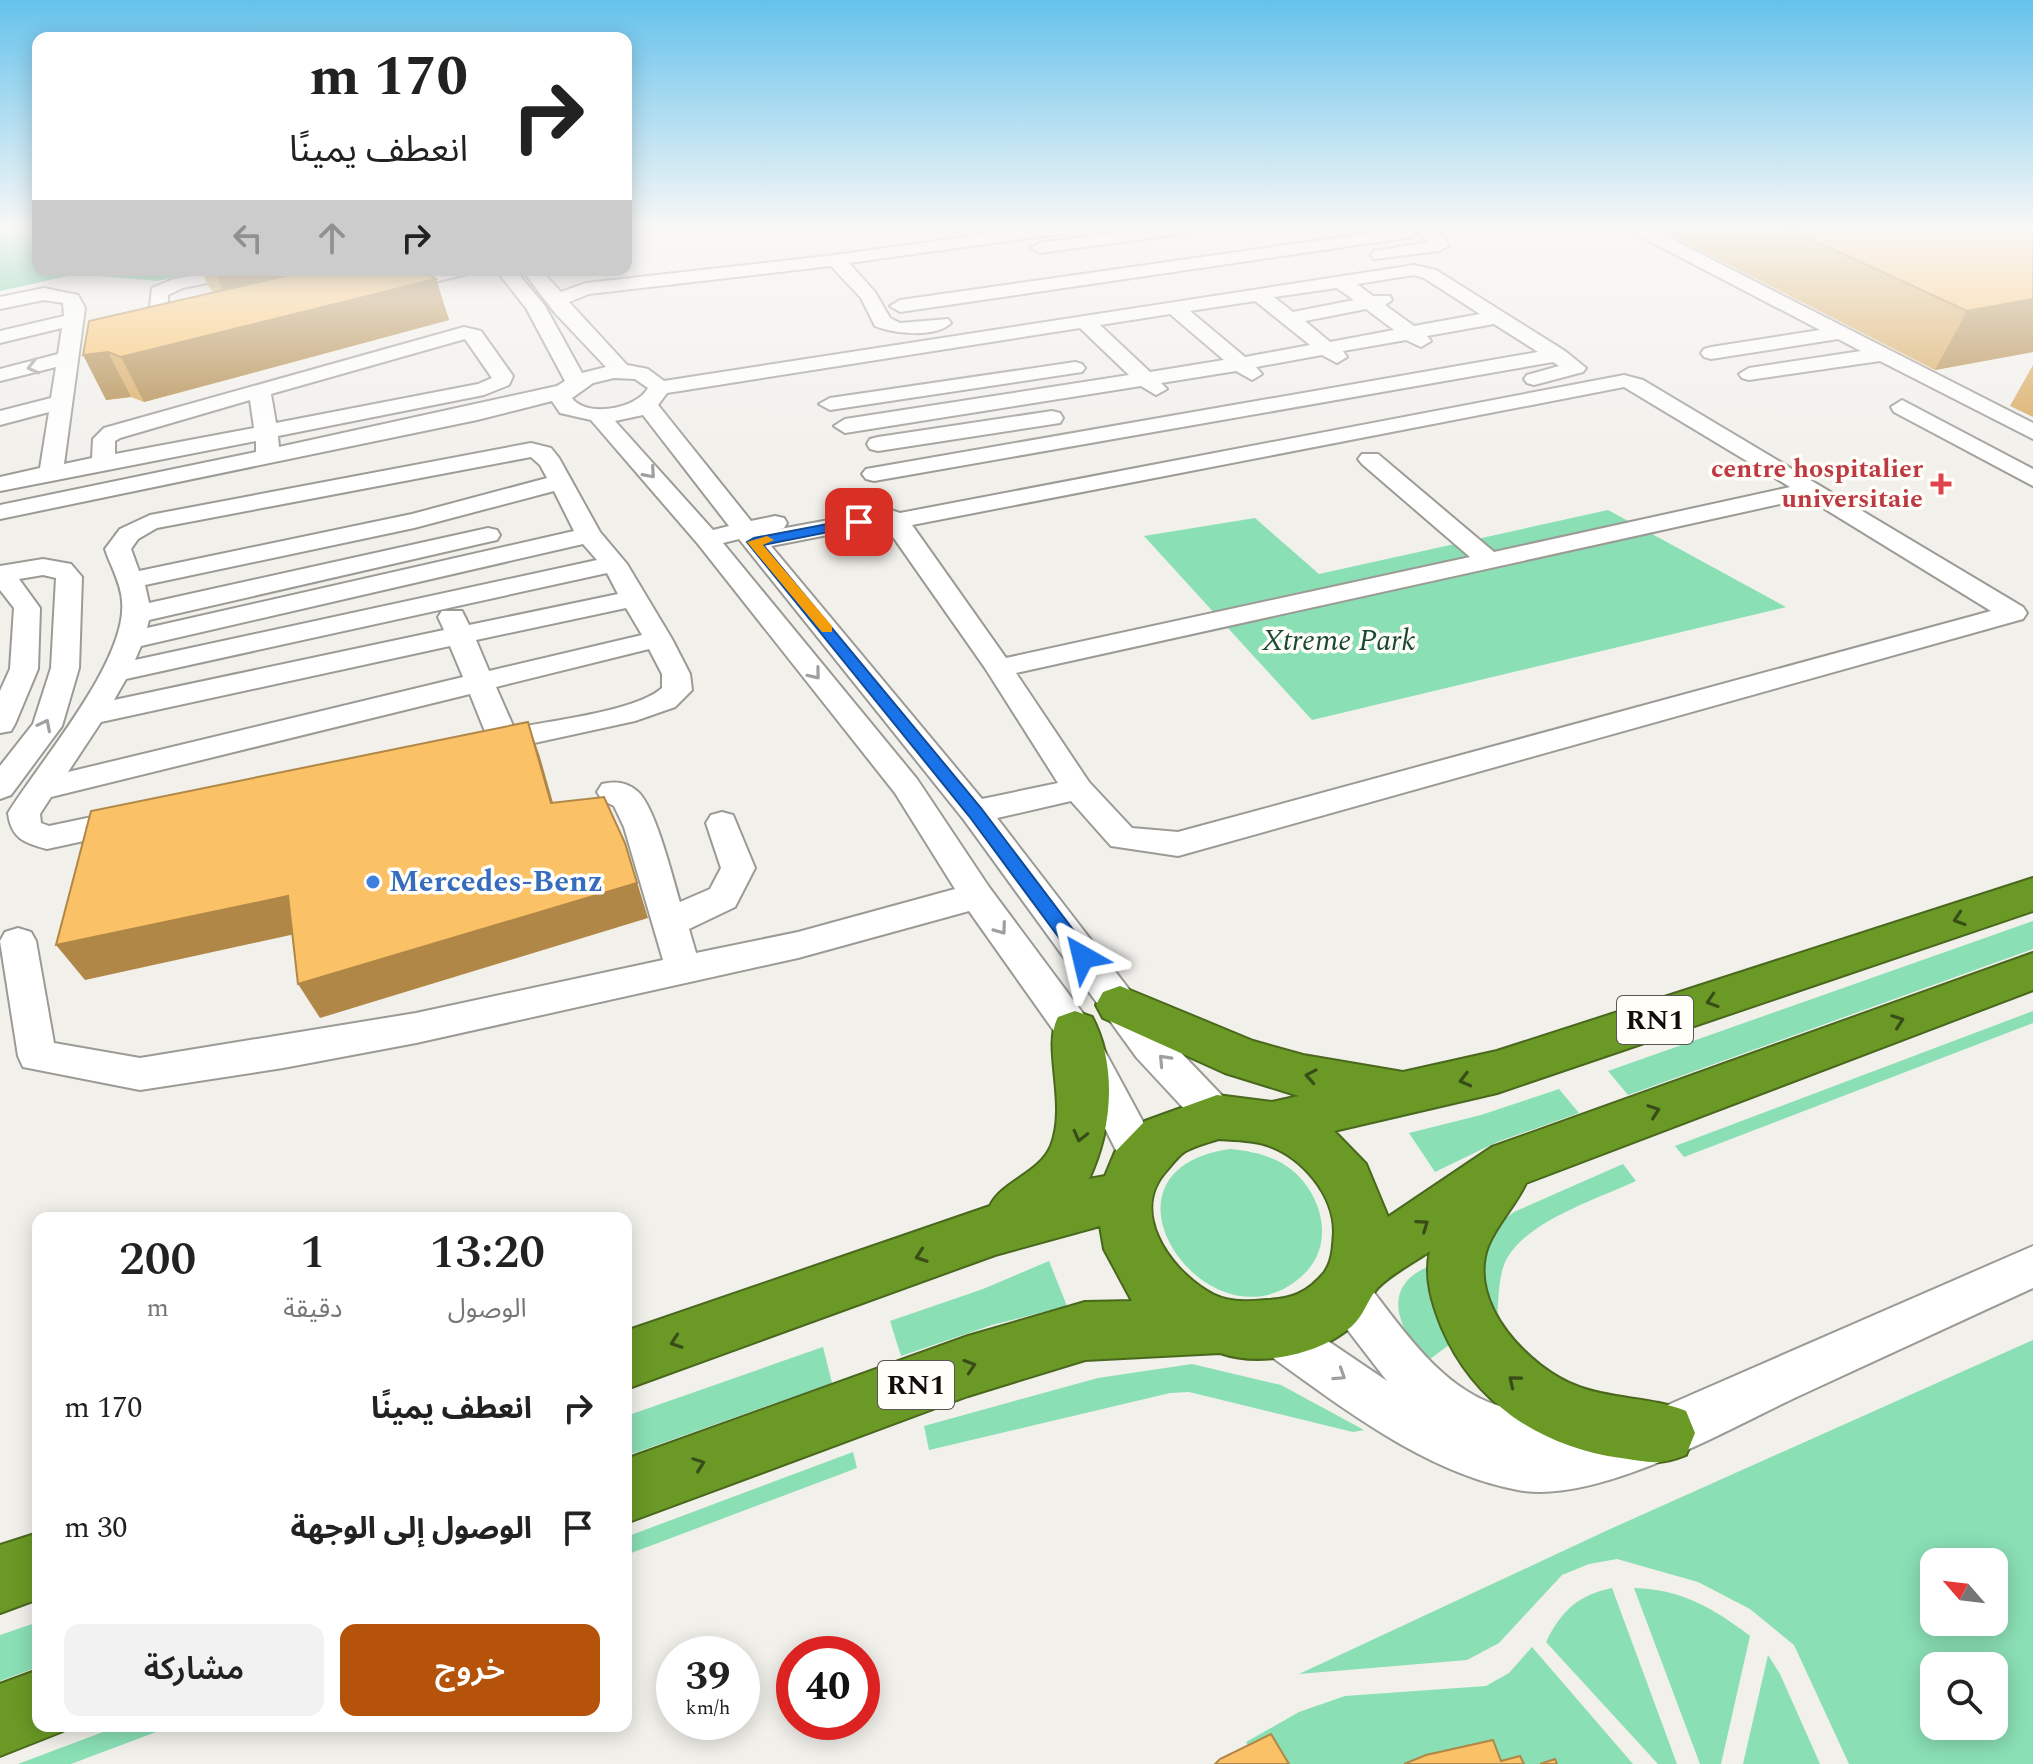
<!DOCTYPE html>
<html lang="ar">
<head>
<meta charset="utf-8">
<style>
	:root { --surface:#fff; --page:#f2f2f2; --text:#222; --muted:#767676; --accent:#b45309 }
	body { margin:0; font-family:Spectral,"Noto Sans Arabic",serif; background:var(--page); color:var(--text); direction:rtl; height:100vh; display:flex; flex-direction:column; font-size:30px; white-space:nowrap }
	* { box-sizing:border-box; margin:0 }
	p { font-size:26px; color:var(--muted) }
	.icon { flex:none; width:44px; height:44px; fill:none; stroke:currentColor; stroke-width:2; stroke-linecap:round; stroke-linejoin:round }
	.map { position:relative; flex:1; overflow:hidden; direction:ltr }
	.sheet { position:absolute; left:32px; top:1212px; width:600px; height:520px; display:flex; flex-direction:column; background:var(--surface); border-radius:16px; box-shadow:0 4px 20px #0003; direction:rtl }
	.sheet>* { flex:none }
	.top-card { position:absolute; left:32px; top:32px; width:600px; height:244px; border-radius:16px; box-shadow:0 4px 20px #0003; direction:rtl; background:#fff; color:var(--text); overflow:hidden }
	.needle { width:52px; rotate:298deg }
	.fabs { position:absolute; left:1920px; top:1548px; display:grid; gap:16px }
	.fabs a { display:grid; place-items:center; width:88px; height:88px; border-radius:16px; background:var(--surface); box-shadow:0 4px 20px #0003; font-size:40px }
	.speed { position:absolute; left:656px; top:1636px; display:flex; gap:16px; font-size:40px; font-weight:700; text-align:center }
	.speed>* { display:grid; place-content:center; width:104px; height:104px; border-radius:50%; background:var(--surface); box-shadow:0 4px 20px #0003; line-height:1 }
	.speed small { font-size:20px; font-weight:400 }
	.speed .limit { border:12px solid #d22; background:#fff; color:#111 }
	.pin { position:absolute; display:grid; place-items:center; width:68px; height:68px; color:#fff; margin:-34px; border-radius:16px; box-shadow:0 4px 12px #0006 }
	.me { position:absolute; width:88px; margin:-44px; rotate:323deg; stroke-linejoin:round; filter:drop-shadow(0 0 6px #0008) }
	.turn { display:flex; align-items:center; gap:28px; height:168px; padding:0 32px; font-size:36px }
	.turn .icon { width:104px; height:104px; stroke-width:2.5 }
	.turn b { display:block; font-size:56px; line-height:68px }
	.lanes { display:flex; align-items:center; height:76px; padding:0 32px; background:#0003; justify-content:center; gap:40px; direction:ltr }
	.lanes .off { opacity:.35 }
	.eta { display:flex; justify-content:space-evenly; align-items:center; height:136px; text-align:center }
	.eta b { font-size:48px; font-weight:600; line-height:56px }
	.primary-button { display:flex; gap:16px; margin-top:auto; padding:16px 32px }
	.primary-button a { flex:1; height:92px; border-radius:16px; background:var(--accent); color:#fff; font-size:32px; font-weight:600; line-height:92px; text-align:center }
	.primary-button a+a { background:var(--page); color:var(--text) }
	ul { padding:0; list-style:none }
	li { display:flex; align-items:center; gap:24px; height:120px; padding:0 32px }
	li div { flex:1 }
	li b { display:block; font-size:30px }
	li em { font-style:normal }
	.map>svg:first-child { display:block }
</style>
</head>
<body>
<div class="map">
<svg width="2033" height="1764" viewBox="0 0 2033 1764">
	<rect width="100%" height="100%" fill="#f1f0eb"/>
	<g fill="#8adfb5" fill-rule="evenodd">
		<path d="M1608 510 1786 607 1312 720 1144 536 1255 518 1319 574Z"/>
		<path d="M2033 921V949L1628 1095 1608 1071Z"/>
		<path d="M2033 1011V1023L1684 1157 1675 1146Z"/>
		<path d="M1559 1089 1579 1113 1497 1142 1435 1172 1409 1133 1481 1115Z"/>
		<path d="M1230 1149C1252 1151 1274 1156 1292 1170 1322 1195 1335 1243 1305 1273 1215 1363 1075 1171 1230 1149Z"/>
		<path d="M1623 1164 1636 1181C1598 1199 1516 1224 1503 1268 1496 1290 1500 1313 1494 1336L1477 1306 1480 1245 1496 1226 1514 1212Z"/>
		<path d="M1049 1261 1067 1306 992 1325 901 1356 890 1321 983 1289Z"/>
		<path d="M1438 1263 1457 1339 1426 1362C1396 1325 1378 1282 1438 1263Z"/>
		<path d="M2033 1340V1764H1849L1794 1645 1750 1609 1698 1582 1617 1559 1589 1564 1562 1575 1499 1643 1467 1660 1299 1674 1608 1530ZM1934 1562H1994V1622H1934ZM1934 1666H1994V1726H1934Z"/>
		<path d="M823 1347 832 1383 626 1456V1416Z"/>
		<path d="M1192 1364 1281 1385 1364 1430 1353 1432 1189 1392 1170 1393 929 1450 924 1426 1098 1378Z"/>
		<path d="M853 1452 857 1468 626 1555V1537Z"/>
		<path d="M1612 1588 1677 1764H1658L1546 1642C1561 1611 1578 1595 1612 1588Z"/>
		<path d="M1634 1588C1681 1589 1713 1608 1750 1636L1721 1764H1700Z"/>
		<path d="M38 1622V1667L0 1681V1635Z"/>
		<path d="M1532 1647 1633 1764H1257L1246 1742 1299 1712 1345 1696 1486 1686 1509 1673Z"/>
		<path d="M1768 1655 1780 1674 1820 1764H1743Z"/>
		<path d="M119 1726H172L71 1764H18Z"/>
	</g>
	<path fill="#57c693" d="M0 228H38V270H209L157 281 77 274 0 291Z"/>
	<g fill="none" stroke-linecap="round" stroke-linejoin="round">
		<g stroke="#9b9a95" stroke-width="4">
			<g id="minor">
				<path d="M1031 228H1074L1065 233 849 263 875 292 890 318 900 323 948 319 951 323C936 338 894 334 875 326L861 298 831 266 589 294 569 302 627 365 648 369 664 381 1414 265 1436 270 1565 351 1586 368 1583 372 1534 385 1527 383 1524 379 1527 375 1559 366 1553 362 874 481 866 479 862 474 866 469 1538 352 1494 324 1427 336 1431 341 1421 347 1406 340 1343 351 1347 357 1337 363 1322 355 1256 367 1262 374 1252 380 1236 371 1161 383 1167 389 1156 395 1141 386 845 433 834 426 845 419 1129 375 1080 328 667 393 658 405 751 521 775 516 784 518 787 523 784 528 775 530 888 509 900 513 1624 375 1643 380 2023 607 2027 613 2023 619 1178 856 1111 846 1071 801 997 818 1165 1036 1231 1105 1237 1117 1231 1129 1217 1134 1203 1129 1137 1058 964 820 739 539 723 543 917 779 989 887 1088 1020 1162 1157 1156 1170 1141 1175 1126 1170 1061 1041 969 911 798 958 416 1043 283 1068 140 1090 23 1067 18 1056 0 941 5 932 18 928 31 932 36 941 54 1043 140 1058 416 1013 663 960 624 827 614 806 602 800 597 792 602 784C614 781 627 782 637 791 655 805 673 879 680 902L710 889 721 868 706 823 711 815 722 812 733 815 755 868 735 907 689 929 696 953 798 932 955 889 895 793 698 544 591 420 560 413 552 401 477 420 0 519V505L256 452V441L0 491V477L40 468 49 412 0 425V411L51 398 56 367 0 381V369L58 354 62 328 0 343V331L64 316 63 303 44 300 0 309V297L44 288 78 295 85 308 64 464 92 458 93 439 104 428 464 327 481 331 513 376 509 385 484 395 278 436 279 447 557 386 565 381 526 308 496 270H515L545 306 582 373 606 367 555 313 522 270H541L561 292 586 283 835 255ZM1414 275 1424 278 1480 314 1414 326 1385 305 1392 300 1390 296H1373L1357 284ZM1337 288 1354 300 1293 312 1274 297ZM1255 301 1310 345 1245 357 1190 311ZM1366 309 1394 330 1330 342 1305 321ZM1170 314 1224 360 1150 372 1100 325ZM465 339 492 378 478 384 276 423 271 394ZM614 378 635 379 648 388C637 409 586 418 572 398L593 383ZM1624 387 1790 487 1494 552 1378 454H1362L1358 459 1362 464 1470 557 1006 658 912 525ZM250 400 254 428 115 454V441L120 438ZM643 415 729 526 713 530 615 421ZM1807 498 1991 611 1178 832 1132 828 1089 782 1016 673ZM884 524 985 668 1058 783 982 799 771 546Z"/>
				<path d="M1152 228H1195L1186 233 1040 253 1031 248 1040 243Z"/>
				<path d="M1406 228 1412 229 1415 233 1412 237 900 312 890 306 900 300Z"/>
				<path d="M1413 228C1429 228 1442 228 1448 246L1439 251 1374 259 1371 255 1374 251 1429 242Z"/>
				<path d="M1630 228H1650L2033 423V439L1880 361 1749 380 1742 378 1739 374 1749 368 1861 351 1838 339 1711 359 1704 357 1701 353 1704 349 1711 347 1820 330 1632 232Z"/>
				<path d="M219 270H254L251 274 183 288 168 295 167 331 178 334 181 338 171 344 150 340 147 336 152 288 171 280Z"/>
				<path d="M437 270H471L468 274 408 288 399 282 401 278Z"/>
				<path d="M1075 362 1082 364 1085 368 1082 372 830 410 819 404 830 398Z"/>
				<path d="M1902 400 2033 469V486L1894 412 1891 407Z"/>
				<path d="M1052 411 1060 413 1063 418 1060 423 878 451 870 449 867 444 870 439 878 437Z"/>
				<path d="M531 443 551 448 559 458 600 532 627 564 672 639 690 674 692 690 675 707 635 721 47 849C24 843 11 838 8 813 40 761 128 660 122 601 121 583 111 567 105 549L120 529 150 515ZM531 457 540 465 547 478 412 514 139 571 131 549 138 539 157 528ZM554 491 574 531 147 628 149 620 488 542 497 540 500 535 497 530 488 528 149 603 145 585 414 528ZM583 544 597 560 135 660 141 646ZM607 573 618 594 469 625 462 611H442L438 617 444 630 114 700 126 679ZM626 608 642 635 489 671 476 640ZM450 646 463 677 68 772 101 722ZM649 649 662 674V688C637 711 550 721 514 728L496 687ZM470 694 486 734 49 826 41 823 40 814 51 797Z"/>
				<path d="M43 559 71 564 82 577 79 668 62 726 11 795 0 799V766L33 724 51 668 56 578 43 575 19 579 40 608 38 669 15 724 11 731 0 733V691L10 669 14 608 0 590V566Z"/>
				<path d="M2033 1246V1288C1956 1323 1879 1359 1801 1395 1728 1429 1598 1505 1518 1490 1421 1472 1337 1403 1259 1348L1252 1332 1259 1316 1275 1310 1291 1316 1387 1381 1330 1307 1324 1292 1330 1277 1346 1271 1362 1277C1397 1321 1434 1380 1488 1402 1524 1416 1566 1418 1604 1424L1615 1428Z"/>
			</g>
		</g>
		<g stroke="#4a681d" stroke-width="4">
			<g id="highway">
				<path d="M2033 878V911L1497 1093 1334 1131 1366 1164 1388 1217 1492 1147 2033 953V990L1526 1183C1516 1205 1497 1224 1488 1246 1466 1304 1530 1369 1579 1387 1614 1400 1652 1397 1686 1411L1695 1433 1686 1455C1659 1466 1649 1462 1621 1458 1541 1447 1474 1403 1442 1328 1432 1303 1424 1278 1430 1251 1416 1261 1386 1277 1376 1290 1367 1301 1364 1315 1352 1326 1319 1355 1261 1367 1220 1353L1085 1360 968 1396 626 1523V1459L968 1336 1085 1302 1132 1301 1104 1249 1100 1226 995 1255 626 1389V1331L990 1206C1002 1181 1039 1174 1051 1146 1068 1103 1042 1048 1058 1017L1075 1011 1092 1017C1118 1067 1112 1129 1089 1179L1105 1176 1115 1152 1145 1121 1217 1095 1272 1102 1299 1096 1225 1073 1103 1018 1096 1005 1103 992 1120 986 1253 1041 1303 1055 1403 1072 1497 1051ZM1218 1139C1234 1140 1252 1140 1267 1145 1302 1157 1334 1194 1334 1232 1333 1246 1333 1261 1324 1273 1307 1293 1292 1299 1266 1300 1246 1302 1225 1303 1207 1291 1168 1267 1129 1211 1167 1170 1172 1164 1178 1156 1184 1152 1194 1146 1207 1143 1218 1139Z"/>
				<path d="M38 1533V1599L0 1613V1545Z"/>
				<path d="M38 1670V1726H66L63 1731 0 1756V1684Z"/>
			</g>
		</g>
		<use href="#minor" fill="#fff" fill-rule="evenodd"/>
		<use href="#highway" fill="#6a9926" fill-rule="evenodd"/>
	</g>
	<g fill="#d8a658">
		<path d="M1656 228H2033V352L1935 370Z"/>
		<path d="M201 270H423L436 279 449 320 144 402 131 397 106 400 89 321 214 293 208 286Z"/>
		<path d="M2033 365V417L2010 406Z"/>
	</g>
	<g fill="#b08747">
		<path d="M234 270H384L234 316 216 274Z"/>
		<path d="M436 279 449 320 144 402 121 357Z"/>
		<path d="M2033 299V352L1935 370 1967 311Z"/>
		<path d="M108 352 131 397 106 400 83 355Z"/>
		<path d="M528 722 540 757 563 838 551 803Z"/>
		<path d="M625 843 648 918 320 1018 298 984Z"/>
		<path d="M288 896 309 931 85 980 56 945Z"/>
	</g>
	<g fill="#fbc166" stroke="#b08747" stroke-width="2">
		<path d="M1787 228H2033V299L1967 311Z"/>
		<path d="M212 270H234L216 274Z"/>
		<path d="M312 270H423L436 279 121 357 108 352 83 355 89 321Z"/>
		<path d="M528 722 551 803 604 797 625 843 637 883 298 984 288 896 56 945 91 811Z"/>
		<path d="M1271 1734 1289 1764H1215L1220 1759Z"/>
		<path d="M1493 1740 1501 1761 1520 1756 1524 1764H1404L1426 1755Z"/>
		<path d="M1555 1759 1557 1764H1540Z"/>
	</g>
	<defs><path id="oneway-chevron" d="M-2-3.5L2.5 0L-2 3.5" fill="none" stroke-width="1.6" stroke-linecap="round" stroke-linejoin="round" transform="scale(2)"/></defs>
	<g stroke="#9f9f9e">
		<use href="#oneway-chevron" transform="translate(33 367) rotate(166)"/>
		<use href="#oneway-chevron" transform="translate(650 473) rotate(49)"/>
		<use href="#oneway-chevron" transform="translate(815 674) rotate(51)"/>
		<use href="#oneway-chevron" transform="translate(45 725) rotate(-63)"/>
		<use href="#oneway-chevron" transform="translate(1001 929) rotate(54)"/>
		<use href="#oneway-chevron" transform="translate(1164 1060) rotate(-133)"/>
		<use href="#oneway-chevron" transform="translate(1340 1375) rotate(33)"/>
	</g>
	<g stroke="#384d18">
		<use href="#oneway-chevron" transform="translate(1959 919) rotate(162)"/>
		<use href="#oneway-chevron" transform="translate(1712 1001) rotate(162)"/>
		<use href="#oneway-chevron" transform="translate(1898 1021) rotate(-20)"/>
		<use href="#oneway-chevron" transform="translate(1311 1076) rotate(-170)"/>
		<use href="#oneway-chevron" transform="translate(1465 1080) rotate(166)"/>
		<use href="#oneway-chevron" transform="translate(1654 1111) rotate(-20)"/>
		<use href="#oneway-chevron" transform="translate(1080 1136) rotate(104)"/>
		<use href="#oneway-chevron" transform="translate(1423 1225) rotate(-35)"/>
		<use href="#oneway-chevron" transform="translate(921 1256) rotate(161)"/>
		<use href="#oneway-chevron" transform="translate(676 1342) rotate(161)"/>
		<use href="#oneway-chevron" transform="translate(970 1366) rotate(-18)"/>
		<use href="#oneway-chevron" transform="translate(1514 1381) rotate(-141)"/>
		<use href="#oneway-chevron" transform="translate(699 1464) rotate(-20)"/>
	</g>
	<linearGradient id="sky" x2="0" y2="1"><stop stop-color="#65c2ec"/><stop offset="0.48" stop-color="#f9f8f6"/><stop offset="1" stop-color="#f9f8f6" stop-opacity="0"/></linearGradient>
	<rect width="2033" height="475" fill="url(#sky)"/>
	<path fill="#1a73e8" stroke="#114b97" stroke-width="2" d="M859 518 864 519V525L763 545 981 808 1090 952 1093 957 1090 962H1077L969 816 747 542 754 538Z"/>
	<path fill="#f59e0b" d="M767 536 774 540 763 545 832 626V632H822L747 542Z"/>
	<path fill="#e0444e" stroke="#fffef9" stroke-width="3" d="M1937 472h8v8h8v8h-8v8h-8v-8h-8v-8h8z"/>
	<circle fill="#3f7fe0" stroke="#fffef9" stroke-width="3" cx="373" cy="882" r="8"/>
	<g text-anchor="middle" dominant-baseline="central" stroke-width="7" stroke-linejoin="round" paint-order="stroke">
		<g font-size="26" font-weight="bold" fill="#be3a42" stroke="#fffef9" text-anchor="end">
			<text x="1923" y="469">centre hospitalier<tspan x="1923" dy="30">universitaie</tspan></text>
		</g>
		<g fill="#fffef9" stroke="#575654" stroke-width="2">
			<rect x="1617" y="996" width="76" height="48" rx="6"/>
			<rect x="878" y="1361" width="76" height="48" rx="6"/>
		</g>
		<g font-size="28" font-weight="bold" fill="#0f0e0d">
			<text x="1655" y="1020">RN1</text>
			<text x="916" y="1385">RN1</text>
		</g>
		<g font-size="30" font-style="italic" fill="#1a4833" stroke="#fffef9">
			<text x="1339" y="641">Xtreme Park</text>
		</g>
		<g font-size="30" font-weight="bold" fill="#366cbe" stroke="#fffef9" text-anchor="start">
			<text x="389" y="882">Mercedes-Benz</text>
		</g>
	</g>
</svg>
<div class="fabs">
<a><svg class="needle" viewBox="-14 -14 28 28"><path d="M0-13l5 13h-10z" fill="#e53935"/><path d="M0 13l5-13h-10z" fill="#767676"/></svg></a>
<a><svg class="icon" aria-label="search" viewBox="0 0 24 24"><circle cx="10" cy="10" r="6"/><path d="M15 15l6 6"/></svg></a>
</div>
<div class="speed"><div>39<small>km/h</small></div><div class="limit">40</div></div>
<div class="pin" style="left:859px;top:522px;background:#d93025"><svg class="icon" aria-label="arrive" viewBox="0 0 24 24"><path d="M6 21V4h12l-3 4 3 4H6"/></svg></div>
<svg class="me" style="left:1083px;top:957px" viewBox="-20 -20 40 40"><path d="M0-17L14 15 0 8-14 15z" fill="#1a73e8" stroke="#fff" stroke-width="4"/></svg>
<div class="top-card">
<div class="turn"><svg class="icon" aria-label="right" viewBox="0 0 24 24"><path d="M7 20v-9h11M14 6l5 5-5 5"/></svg><div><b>170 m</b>انعطف يمينًا</div></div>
<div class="lanes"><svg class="icon off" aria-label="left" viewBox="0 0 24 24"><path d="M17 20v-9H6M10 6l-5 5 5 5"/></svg><svg class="icon off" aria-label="ahead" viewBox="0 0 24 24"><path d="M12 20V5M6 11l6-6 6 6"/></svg><svg class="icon" aria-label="right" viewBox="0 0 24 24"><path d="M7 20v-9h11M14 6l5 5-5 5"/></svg></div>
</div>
<section class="sheet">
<div class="eta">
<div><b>13:20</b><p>الوصول</p></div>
<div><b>1</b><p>دقيقة</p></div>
<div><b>200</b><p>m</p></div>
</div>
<ul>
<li><svg class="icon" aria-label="right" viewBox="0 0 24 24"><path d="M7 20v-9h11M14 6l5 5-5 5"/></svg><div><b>انعطف يمينًا</b></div><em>170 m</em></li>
<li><svg class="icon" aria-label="arrive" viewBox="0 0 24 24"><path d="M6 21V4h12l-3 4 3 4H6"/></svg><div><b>الوصول إلى الوجهة</b></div><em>30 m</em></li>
</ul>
<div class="primary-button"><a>خروج</a><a>مشاركة</a></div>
</section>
</div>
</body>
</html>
